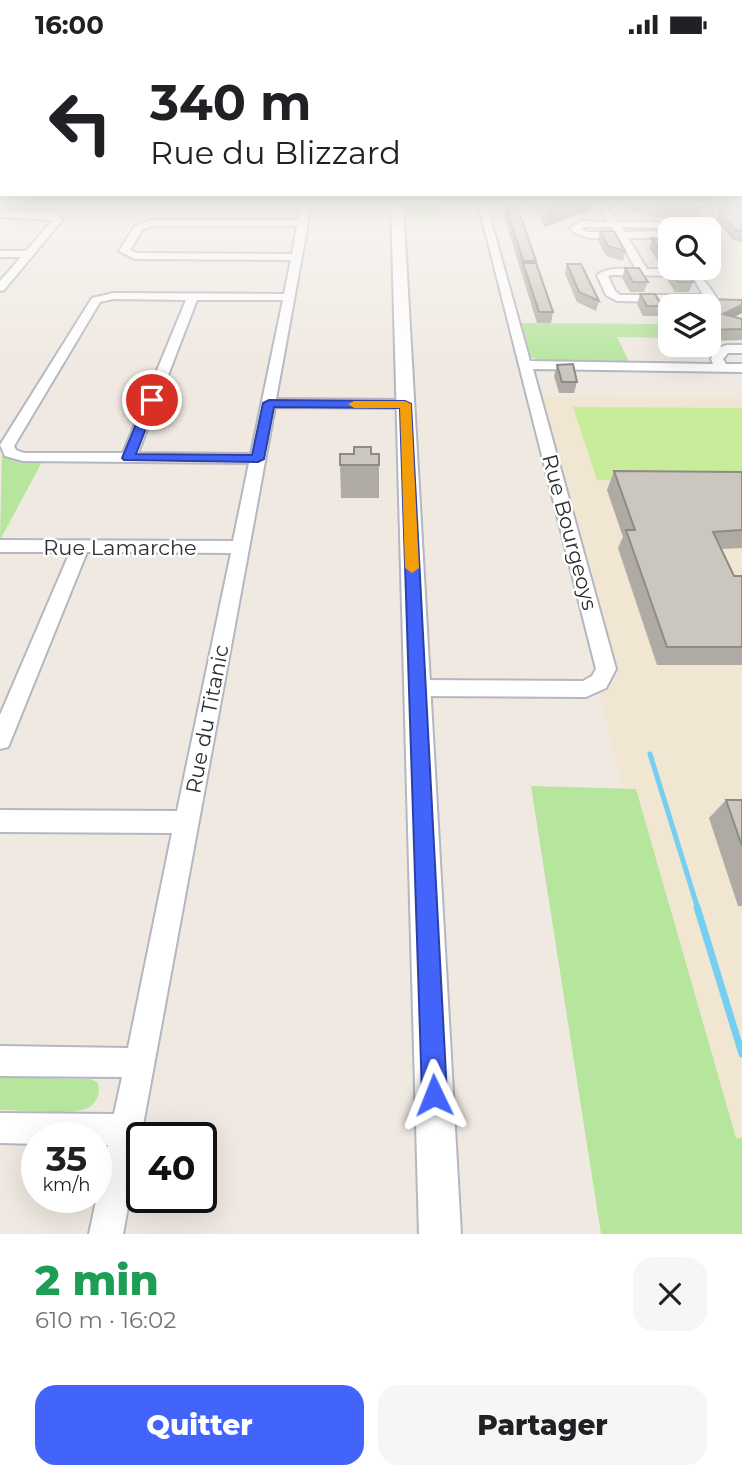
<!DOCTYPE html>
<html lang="fr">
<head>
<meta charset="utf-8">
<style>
	:root { --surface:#fff; --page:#f6f6f6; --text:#202124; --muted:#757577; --accent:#4264fb }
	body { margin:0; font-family:Montserrat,sans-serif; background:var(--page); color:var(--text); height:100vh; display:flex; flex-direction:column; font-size:26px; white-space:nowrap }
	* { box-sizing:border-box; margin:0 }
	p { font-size:23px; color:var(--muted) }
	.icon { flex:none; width:38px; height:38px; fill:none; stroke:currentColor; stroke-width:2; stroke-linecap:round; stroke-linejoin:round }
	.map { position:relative; height:1185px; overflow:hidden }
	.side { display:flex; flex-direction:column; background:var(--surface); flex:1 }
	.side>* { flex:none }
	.banner { position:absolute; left:0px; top:0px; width:742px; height:147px; box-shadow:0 7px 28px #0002; background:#fff; color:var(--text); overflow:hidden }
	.fabs { position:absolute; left:658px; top:168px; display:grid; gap:14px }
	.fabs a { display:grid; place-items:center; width:63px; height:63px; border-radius:14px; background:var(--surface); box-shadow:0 7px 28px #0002; font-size:35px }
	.speed { position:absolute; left:21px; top:1073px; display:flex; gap:14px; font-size:35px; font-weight:700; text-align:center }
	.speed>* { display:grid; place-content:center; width:91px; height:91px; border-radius:50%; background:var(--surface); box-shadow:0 7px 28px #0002; line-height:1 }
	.speed small { font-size:18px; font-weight:400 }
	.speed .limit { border:4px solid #111; border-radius:10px; background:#fff; color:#111 }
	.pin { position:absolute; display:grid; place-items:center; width:60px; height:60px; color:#fff; margin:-30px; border:4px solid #fff; border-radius:50%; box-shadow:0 2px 7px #0007 }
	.me { position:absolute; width:77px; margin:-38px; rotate:358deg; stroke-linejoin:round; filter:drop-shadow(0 0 5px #0008) }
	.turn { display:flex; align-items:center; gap:24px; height:147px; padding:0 35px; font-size:32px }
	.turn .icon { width:91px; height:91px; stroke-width:2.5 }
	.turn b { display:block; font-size:49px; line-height:60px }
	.round { display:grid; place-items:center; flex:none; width:74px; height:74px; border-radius:21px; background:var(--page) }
	.summary { display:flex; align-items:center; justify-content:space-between; height:119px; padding:0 35px }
	h1 { font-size:42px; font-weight:800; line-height:52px; color:#1e9e55 }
	.primary-button { display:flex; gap:14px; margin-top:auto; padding:14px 35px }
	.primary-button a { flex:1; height:80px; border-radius:21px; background:var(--accent); color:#fff; font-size:28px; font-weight:800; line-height:80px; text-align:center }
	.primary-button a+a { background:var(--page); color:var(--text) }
	.status { display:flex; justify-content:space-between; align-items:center; height:49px; padding:0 35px; background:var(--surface); direction:ltr }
	.status svg { height:19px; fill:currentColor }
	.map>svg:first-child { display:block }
</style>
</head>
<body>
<div class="status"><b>16:00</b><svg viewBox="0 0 49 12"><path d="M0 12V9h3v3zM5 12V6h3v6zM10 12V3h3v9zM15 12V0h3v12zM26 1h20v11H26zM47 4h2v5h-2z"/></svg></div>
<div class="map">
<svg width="742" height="1185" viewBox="0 0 742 1185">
	<rect width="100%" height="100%" fill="#efe9e1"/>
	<path fill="#f0e6d1" d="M540 348 742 349V1089H736L636 740 623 739 599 644 611 634 615 620Z"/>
	<g fill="#b6e59e">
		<path d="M402 158H441L442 170 402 169Z"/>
		<path d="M520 274 670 275V289L617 288 629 313H542L529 307Z"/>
		<path d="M2 406 13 412 42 413 0 491Z"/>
		<path d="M531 737 636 740 736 1089H742V1185H601Z"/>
		<path d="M0 1028 90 1030 97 1033C102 1043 96 1057 85 1060 68 1066 20 1061 0 1061Z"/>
	</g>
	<path fill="#c9ec9a" d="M573 358 742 359V432L597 431Z"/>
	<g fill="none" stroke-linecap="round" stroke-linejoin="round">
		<path stroke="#75cff0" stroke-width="5" d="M650 705 698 860"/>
		<path stroke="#75cff0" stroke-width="7" d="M697 858 742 1005"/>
		<g stroke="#b4b7c1" stroke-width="4">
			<g id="minor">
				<path d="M301 154H309L308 174 276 350 405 351 412 355 405 359 275 358 123 1185H89L108 1096H96V1088H37V1095L0 1094V1064L114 1065 122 1028 0 1027V997L128 999 172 784 0 783V761L177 762 231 504 87 503 11 691 8 698 0 700V666L70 503H0V491L233 492 249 414 23 412 5 407 0 396 92 249 113 244 284 245 291 211 135 210 119 202 135 177 150 171H298ZM151 177H297L292 205 137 204 130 201 142 181ZM113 250 186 251 123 404H24L16 401 14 397 100 253ZM197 251H283L251 405 138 404Z"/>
				<path d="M478 154H486L530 312 713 315 711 310 715 300 727 296H742V304H728L723 310 726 315H742V323L533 320 616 620 606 639 586 648 417 647 410 645 407 639 410 633 417 631 583 632 592 627 596 620Z"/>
				<path d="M595 154H604L618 173H658L670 180V186L661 189H628L647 220C686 221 693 211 716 248L714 250 699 254 617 252 606 246 597 226C608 218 622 220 636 220L618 189C601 189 582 193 570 179L582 172 609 173ZM584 178H612L615 183H587L581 180ZM622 178 656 179 661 182 625 183ZM612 226 689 227 694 230 703 246H620L615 242 608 227Z"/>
				<path d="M0 162 52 163 63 170 4 241 0 242V232L21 208H0V202H26L53 171 0 168Z"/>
			</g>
		</g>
		<g stroke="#b4b7c1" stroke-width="4">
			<path id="tertiary" d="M391 154H403L461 1185H419Z"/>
		</g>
		<use href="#minor" fill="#fff" fill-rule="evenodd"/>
		<use href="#tertiary" fill="#fff" fill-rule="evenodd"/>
	</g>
	<g fill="#afaba4">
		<path d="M503 154H516L553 263 551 274H537L502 161Z"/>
		<path d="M532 154H592L590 161 545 178Z"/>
		<path d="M626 154H694L700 159 693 178 631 162Z"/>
		<path d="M742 154V193L733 191 716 171 719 162Z"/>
		<path d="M600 182 625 202 623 212 606 207 598 192Z"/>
		<path d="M652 189 670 193V215H660L649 199Z"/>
		<path d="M567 215 599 252 596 262 577 253 565 225Z"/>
		<path d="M625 219 648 233 644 243H630L622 229Z"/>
		<path d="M669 219 693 233 689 243H675L666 229Z"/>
		<path d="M640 245 662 257 659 267H643L637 255Z"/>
		<path d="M687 246 705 250 742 251V264L734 268 742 270V291L709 292V257H680L683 250H686Z"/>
		<path d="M557 316 577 333 574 344H559L554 327Z"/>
		<path d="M371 405H379V449H341L340 416Z"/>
		<path d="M614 422 742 423V499L721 500 734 527H742V616H657L618 499 623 488 607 441Z"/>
		<path d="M726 751H742V857H738L709 769Z"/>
	</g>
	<g fill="#8e8b86">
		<path d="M556 154H592L590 161 545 178 549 157Z"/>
		<path d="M742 256V264L718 276 723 265Z"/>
	</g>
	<g fill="#cbc7bf" stroke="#8e8b86" stroke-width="2">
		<path d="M505 154H516L536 212H523Z"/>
		<path d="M679 154H694L700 159Z"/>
		<path d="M726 154H742V182L736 181 719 162Z"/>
		<path d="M600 182H614L625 202 608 197Z"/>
		<path d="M652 189 670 193V205H663Z"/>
		<path d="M523 214H536L553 263H539Z"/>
		<path d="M567 215H581L599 252 579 243Z"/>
		<path d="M625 219H639L648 233H633Z"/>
		<path d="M669 219H683L693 233H678Z"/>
		<path d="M640 245H655L662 257H647Z"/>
		<path d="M687 246H702L705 250 742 251V256L723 265 742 270V280L709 281V257H688L683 250H690Z"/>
		<path d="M573 315 577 333H562L557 316Z"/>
		<path d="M354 398H371V405H379V416H340V405H354Z"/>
		<path d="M614 422 742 423V481L713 483 734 527H742V598H667L626 481H635Z"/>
		<path d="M726 751H742V797Z"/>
	</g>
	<linearGradient id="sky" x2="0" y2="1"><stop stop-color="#7abfeb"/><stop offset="0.48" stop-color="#f8f5f2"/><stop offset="1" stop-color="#f8f5f2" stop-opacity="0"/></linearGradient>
	<rect width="742" height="320" fill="url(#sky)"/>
	<path fill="#4264fb" stroke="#2b41a3" stroke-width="2" d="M152 348 157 351 136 405 252 406 263 354 269 351 405 352 411 355 447 1046 443 1055 434 1059 425 1055 422 1046 400 359 274 358 264 410 258 413 124 411 122 409 146 351Z"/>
	<path fill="#f59e0b" d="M405 352 411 355 419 519 412 524 405 519 400 359H354L348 355 354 352Z"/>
	<g text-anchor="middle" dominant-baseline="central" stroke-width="5" stroke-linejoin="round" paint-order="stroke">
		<g font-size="21" fill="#2e2e2e" stroke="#fff">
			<text transform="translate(570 483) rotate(75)">Rue Bourgeoys</text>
			<text x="120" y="498">Rue Lamarche</text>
			<text transform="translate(207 670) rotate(-79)">Rue du Titanic</text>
		</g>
	</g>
</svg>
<div class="fabs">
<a><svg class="icon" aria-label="search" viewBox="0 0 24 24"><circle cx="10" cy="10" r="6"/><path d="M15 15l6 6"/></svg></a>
<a><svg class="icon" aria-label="layers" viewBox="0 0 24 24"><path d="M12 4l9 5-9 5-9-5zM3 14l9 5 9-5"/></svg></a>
</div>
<div class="speed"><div>35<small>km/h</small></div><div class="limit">40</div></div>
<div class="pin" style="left:152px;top:351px;background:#d93025"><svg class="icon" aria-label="arrive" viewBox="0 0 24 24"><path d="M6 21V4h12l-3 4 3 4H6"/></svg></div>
<svg class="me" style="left:434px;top:1046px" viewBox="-20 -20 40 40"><path d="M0-17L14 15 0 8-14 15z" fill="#4264fb" stroke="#fff" stroke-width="4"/></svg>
<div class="banner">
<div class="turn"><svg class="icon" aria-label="left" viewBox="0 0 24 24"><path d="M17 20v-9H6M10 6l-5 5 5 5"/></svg><div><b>340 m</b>Rue du Blizzard</div></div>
</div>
</div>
<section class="side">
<div class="summary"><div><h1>2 min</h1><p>610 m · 16:02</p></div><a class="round"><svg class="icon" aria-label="close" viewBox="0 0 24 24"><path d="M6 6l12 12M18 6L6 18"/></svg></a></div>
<div class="primary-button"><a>Quitter</a><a>Partager</a></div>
</section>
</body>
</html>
